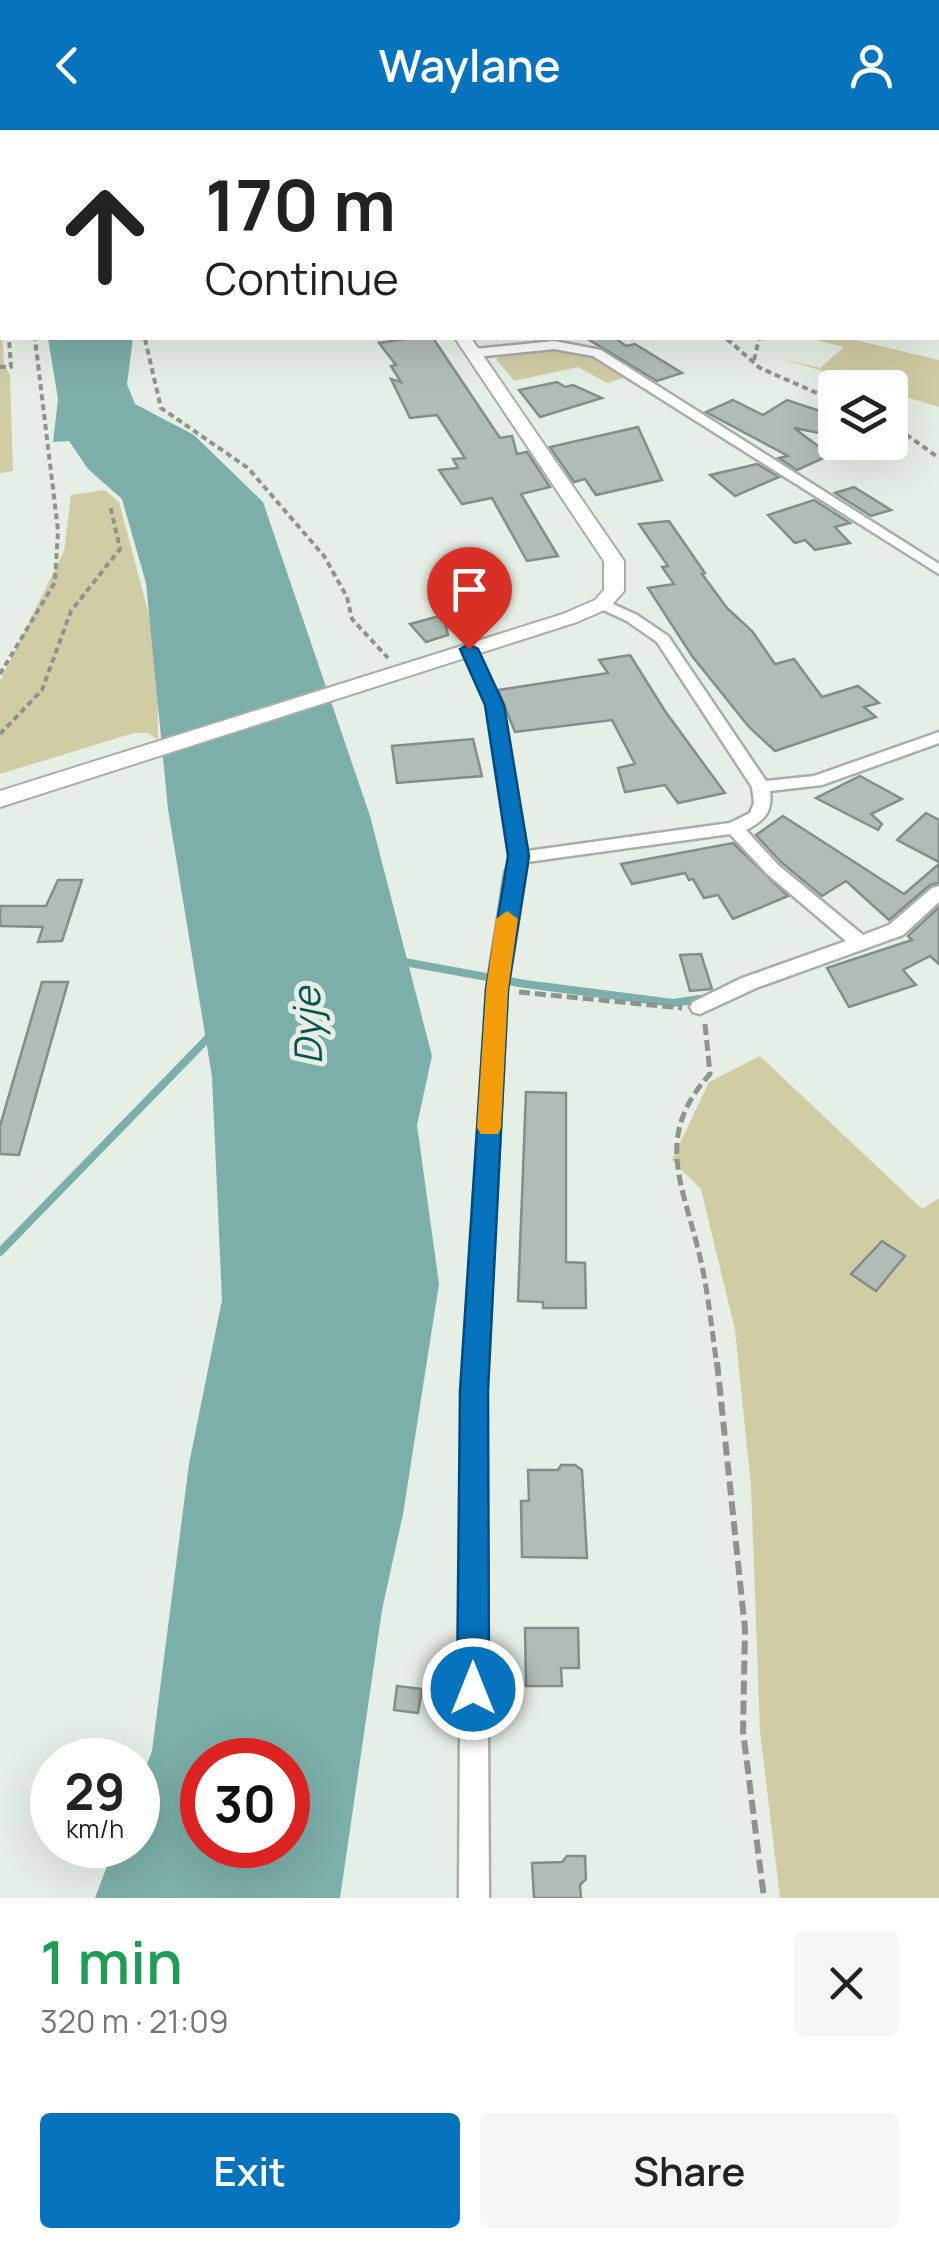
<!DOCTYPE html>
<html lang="en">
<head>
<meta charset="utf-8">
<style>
	:root { --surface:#fff; --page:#f6f6f6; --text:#222; --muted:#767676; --accent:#0573be }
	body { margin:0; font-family:Manrope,sans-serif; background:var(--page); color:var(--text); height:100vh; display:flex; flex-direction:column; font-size:38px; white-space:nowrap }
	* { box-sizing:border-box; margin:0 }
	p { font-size:32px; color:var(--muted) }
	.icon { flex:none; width:55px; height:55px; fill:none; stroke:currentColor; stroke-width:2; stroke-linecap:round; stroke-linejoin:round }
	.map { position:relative; height:1768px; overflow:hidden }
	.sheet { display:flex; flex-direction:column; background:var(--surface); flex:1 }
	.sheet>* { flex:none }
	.hud { position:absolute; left:0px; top:0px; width:940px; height:210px; box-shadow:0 10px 40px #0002; background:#fff; color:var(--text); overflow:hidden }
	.tools { position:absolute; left:818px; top:240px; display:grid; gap:20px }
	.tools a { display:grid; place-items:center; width:90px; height:90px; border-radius:10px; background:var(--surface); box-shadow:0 10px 40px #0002; font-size:50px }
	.speed { position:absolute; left:30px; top:1608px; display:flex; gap:20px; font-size:50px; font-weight:700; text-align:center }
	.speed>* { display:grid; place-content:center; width:130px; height:130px; border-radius:50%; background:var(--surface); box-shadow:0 10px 40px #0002; line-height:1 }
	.speed small { font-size:25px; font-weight:400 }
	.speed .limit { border:15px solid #d22; background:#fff; color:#111 }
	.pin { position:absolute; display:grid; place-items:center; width:85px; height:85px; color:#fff; margin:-102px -42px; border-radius:50% 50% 50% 0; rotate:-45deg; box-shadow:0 0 10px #0007 }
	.pin .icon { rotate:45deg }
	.me { position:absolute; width:110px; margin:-55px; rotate:0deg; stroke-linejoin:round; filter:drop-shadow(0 0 8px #0008) }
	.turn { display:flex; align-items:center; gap:35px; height:210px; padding:0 40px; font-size:45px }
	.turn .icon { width:130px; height:130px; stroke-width:2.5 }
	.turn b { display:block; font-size:70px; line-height:85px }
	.round { display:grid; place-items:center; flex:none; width:105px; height:105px; border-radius:10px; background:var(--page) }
	.head { display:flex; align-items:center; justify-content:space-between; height:170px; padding:0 40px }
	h1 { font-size:60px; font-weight:600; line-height:75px; color:#1e9e55 }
	.button { display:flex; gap:20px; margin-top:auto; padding:20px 40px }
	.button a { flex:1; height:115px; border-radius:10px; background:var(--accent); color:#fff; font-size:40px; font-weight:600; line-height:115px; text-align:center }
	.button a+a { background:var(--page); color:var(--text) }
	header { display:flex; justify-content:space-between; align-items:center; height:130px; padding:0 40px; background:var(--accent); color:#fff; font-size:45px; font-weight:600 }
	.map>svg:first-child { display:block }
</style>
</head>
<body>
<header><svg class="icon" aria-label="back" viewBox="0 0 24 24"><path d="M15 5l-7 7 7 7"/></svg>Waylane<svg class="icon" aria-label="person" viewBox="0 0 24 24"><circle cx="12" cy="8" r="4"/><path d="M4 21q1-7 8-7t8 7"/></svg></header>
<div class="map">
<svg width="939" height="1768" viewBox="0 0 939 1768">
	<rect width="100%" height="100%" fill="#e6efe6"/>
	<g fill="#d0cda5">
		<path d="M0 174 4 234 10 245 13 341 0 343Z"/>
		<path d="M808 208H847L939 230V277L890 262V258L877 257 779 228 820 238 844 217Z"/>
		<path d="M549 217 592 225 627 247 607 253 578 237 514 251 496 229 505 224Z"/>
		<path d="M105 360 119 372 157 515 158 610 148 603H134L0 644V551L64 421 71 365Z"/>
		<path d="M760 926 922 1079 939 1068V1768H780L760 1601 751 1356 735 1200 701 1059 672 1030 709 952Z"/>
	</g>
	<path fill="#7cafa9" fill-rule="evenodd" d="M48 208H133L127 254 135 274 194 305 263 372 370 686 432 926 417 995 439 1154 403 1384 382 1480 340 1768H95L115 1715H138V1657L152 1621 189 1334 222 1170 212 947 168 679 146 453 122 369 88 339 69 311 53 312 58 269ZM202 1630H288V1715H202Z"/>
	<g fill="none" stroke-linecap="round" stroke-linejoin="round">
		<g stroke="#7cafa9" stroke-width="8">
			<path d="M399 831 525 854 673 873 700 869"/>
			<path d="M0 1122 209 907"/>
		</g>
	</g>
	<g fill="#b0bcb6" stroke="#838e89" stroke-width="2.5">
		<path d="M412 208H433L500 308 512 306 517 324 527 322 550 357 521 364 558 426 527 431 492 368 462 374 439 340 458 338 453 329 465 328 437 285 410 288 391 249 401 252 391 236 396 235 379 213Z"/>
		<path d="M586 208H615L626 216 635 214 682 243 657 251Z"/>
		<path d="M557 252 565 257 573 255 602 268 540 287 519 260Z"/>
		<path d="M733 270 763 285 787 270 835 286V306L794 298 830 325 797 340 779 328 788 326 706 282Z"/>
		<path d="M638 297 662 350 596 365 585 349 574 352 550 317Z"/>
		<path d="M757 334 779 347 735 366 710 345Z"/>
		<path d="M854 357 891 380 871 386 835 363Z"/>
		<path d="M814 370 850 393 835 397 850 413 815 420 805 410 795 413 768 385Z"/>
		<path d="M669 391 705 443 702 444 727 478 752 501 775 534 794 529 822 567 858 556 879 573 864 577 876 587 775 621 749 597 692 526 648 458 674 454 662 437 668 436 639 394Z"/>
		<path d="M443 485 448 505 426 512 410 494Z"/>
		<path d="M630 525 665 581 725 663 678 673 665 655 625 662 618 638 635 634 612 590 515 602 498 560 608 543 599 530Z"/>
		<path d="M473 609 482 646 397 653 392 616Z"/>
		<path d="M860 646 902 669 871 684 882 694 878 700 816 668Z"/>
		<path d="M926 683 939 690V732L897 710Z"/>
		<path d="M783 686 904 764 939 734V753L930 755 889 790 846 751 822 766 781 732 756 705Z"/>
		<path d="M733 713 788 766 733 789 718 765 704 768 693 749 689 750 685 743 632 754 621 734Z"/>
		<path d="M58 750H82L62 811 38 812 43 797 0 796V776H46Z"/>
		<path d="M939 777V834L930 826 903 840 916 855 849 877 827 838 912 810 908 806Z"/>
		<path d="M701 824 712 859 690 861 680 825Z"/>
		<path d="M42 852H68L19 1025 0 1024V996Z"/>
		<path d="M526 962 566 963V1132L585 1133 586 1178H543V1172L518 1171Z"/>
		<path d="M882 1111 905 1126 876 1161 851 1144Z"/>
		<path d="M561 1335H575L582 1340 587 1428 522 1427 521 1371H529L528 1340H558Z"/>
		<path d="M525 1498H578L579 1538H561L562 1556H526Z"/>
		<path d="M397 1556 422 1559 418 1583 394 1580Z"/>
		<path d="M567 1726H585L586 1749 580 1755 581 1768H534L532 1733 562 1732Z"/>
	</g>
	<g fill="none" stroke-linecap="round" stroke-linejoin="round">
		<g stroke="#a7afa7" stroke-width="12">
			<path id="service" d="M469 519 495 575 519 727"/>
		</g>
		<g stroke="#a7afa7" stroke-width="5">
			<g id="minor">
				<path d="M554 211 601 220 939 434V444L593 226 554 219 475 227 469 223 475 219Z"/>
				<path d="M602 469 637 485 668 506 766 651 814 646 939 602V613L822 655 770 661C773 683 763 691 746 700L778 735 863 805 889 795 932 758 939 756V772L903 805 756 858 700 884 693 882 690 877 693 872 742 848 846 811 766 743 730 704 527 732 507 859 486 1261 489 1768H459L462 1261 487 859 505 743 513 723 730 693 750 683 754 673 752 657 657 512 627 491 597 477V471Z"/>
			</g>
		</g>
		<g stroke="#a7afa7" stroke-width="4">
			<g id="tertiary">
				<path d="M252 0H267L269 2H254Z"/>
				<path d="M455 208H471L624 431V461L609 478 577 492 0 677V661L563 484 595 470 604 460V431Z"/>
			</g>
		</g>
		<g stroke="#8d938d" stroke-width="2.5" stroke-dasharray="5 2.5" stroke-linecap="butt">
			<path d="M0 18 2 28"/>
			<path d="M2 150V178"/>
			<path d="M726 208 730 211"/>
		</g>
		<g stroke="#8d938d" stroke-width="4" stroke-dasharray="6 4" stroke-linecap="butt">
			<path d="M145 209 161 278 248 338 324 426 347 467 352 489 388 528"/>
			<path d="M727 209 760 238 835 271"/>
			<path d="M754 230 759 209"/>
			<path d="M0 237H11L9 209"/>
			<path d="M890 293 939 328"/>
			<path d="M0 544 55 452 58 400 35 209"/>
			<path d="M0 604 42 560 71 481 120 419 110 375"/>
		</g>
		<g stroke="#8d938d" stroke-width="5" stroke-dasharray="11 5" stroke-linecap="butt">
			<path d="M519 862 682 878"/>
			<path d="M705 894 710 944C655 1005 681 1050 698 1119 708 1157 711 1197 717 1235"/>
		</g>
		<path stroke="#8d938d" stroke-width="6" stroke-dasharray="14 6" stroke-linecap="butt" d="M717 1232 745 1499 743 1601 764 1768"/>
		<use href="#service" stroke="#fff" stroke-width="9"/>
		<use href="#minor" fill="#fff" fill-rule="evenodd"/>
		<use href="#tertiary" fill="#fff" fill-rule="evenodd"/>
	</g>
	<path fill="#0573be" stroke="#034b7c" stroke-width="2.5" d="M469 514 478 519 504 575 529 726 508 860 488 1261 489 1559 484 1570 473 1575 462 1570 457 1559 460 1261 486 860 508 726 485 575 460 519Z"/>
	<path fill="#f59e0b" d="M507 781 518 789 508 860 501 998 498 1004H481L477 998 486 860 496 789Z"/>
	<g text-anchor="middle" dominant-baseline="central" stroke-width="10" stroke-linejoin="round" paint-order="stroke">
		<g font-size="38" font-style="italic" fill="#0a554f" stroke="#e6efe6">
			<text transform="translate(306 896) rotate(-92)">Dyje</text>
		</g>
	</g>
</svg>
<div class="tools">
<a><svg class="icon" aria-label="layers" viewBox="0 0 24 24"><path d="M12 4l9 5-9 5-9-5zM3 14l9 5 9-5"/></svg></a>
</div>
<div class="speed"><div>29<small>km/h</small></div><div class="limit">30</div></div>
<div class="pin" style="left:469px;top:519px;background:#d93025"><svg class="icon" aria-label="arrive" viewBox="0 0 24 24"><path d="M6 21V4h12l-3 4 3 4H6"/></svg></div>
<svg class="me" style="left:473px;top:1559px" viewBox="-20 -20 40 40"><circle r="17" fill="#0573be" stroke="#fff" stroke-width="3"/><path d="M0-11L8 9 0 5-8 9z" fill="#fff"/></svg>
<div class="hud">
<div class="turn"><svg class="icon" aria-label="ahead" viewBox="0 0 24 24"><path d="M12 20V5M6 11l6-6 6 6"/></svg><div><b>170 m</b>Continue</div></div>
</div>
</div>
<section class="sheet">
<div class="head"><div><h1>1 min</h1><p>320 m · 21:09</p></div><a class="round"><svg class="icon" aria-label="close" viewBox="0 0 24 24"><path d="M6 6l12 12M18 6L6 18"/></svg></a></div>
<div class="button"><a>Exit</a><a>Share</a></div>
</section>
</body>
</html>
